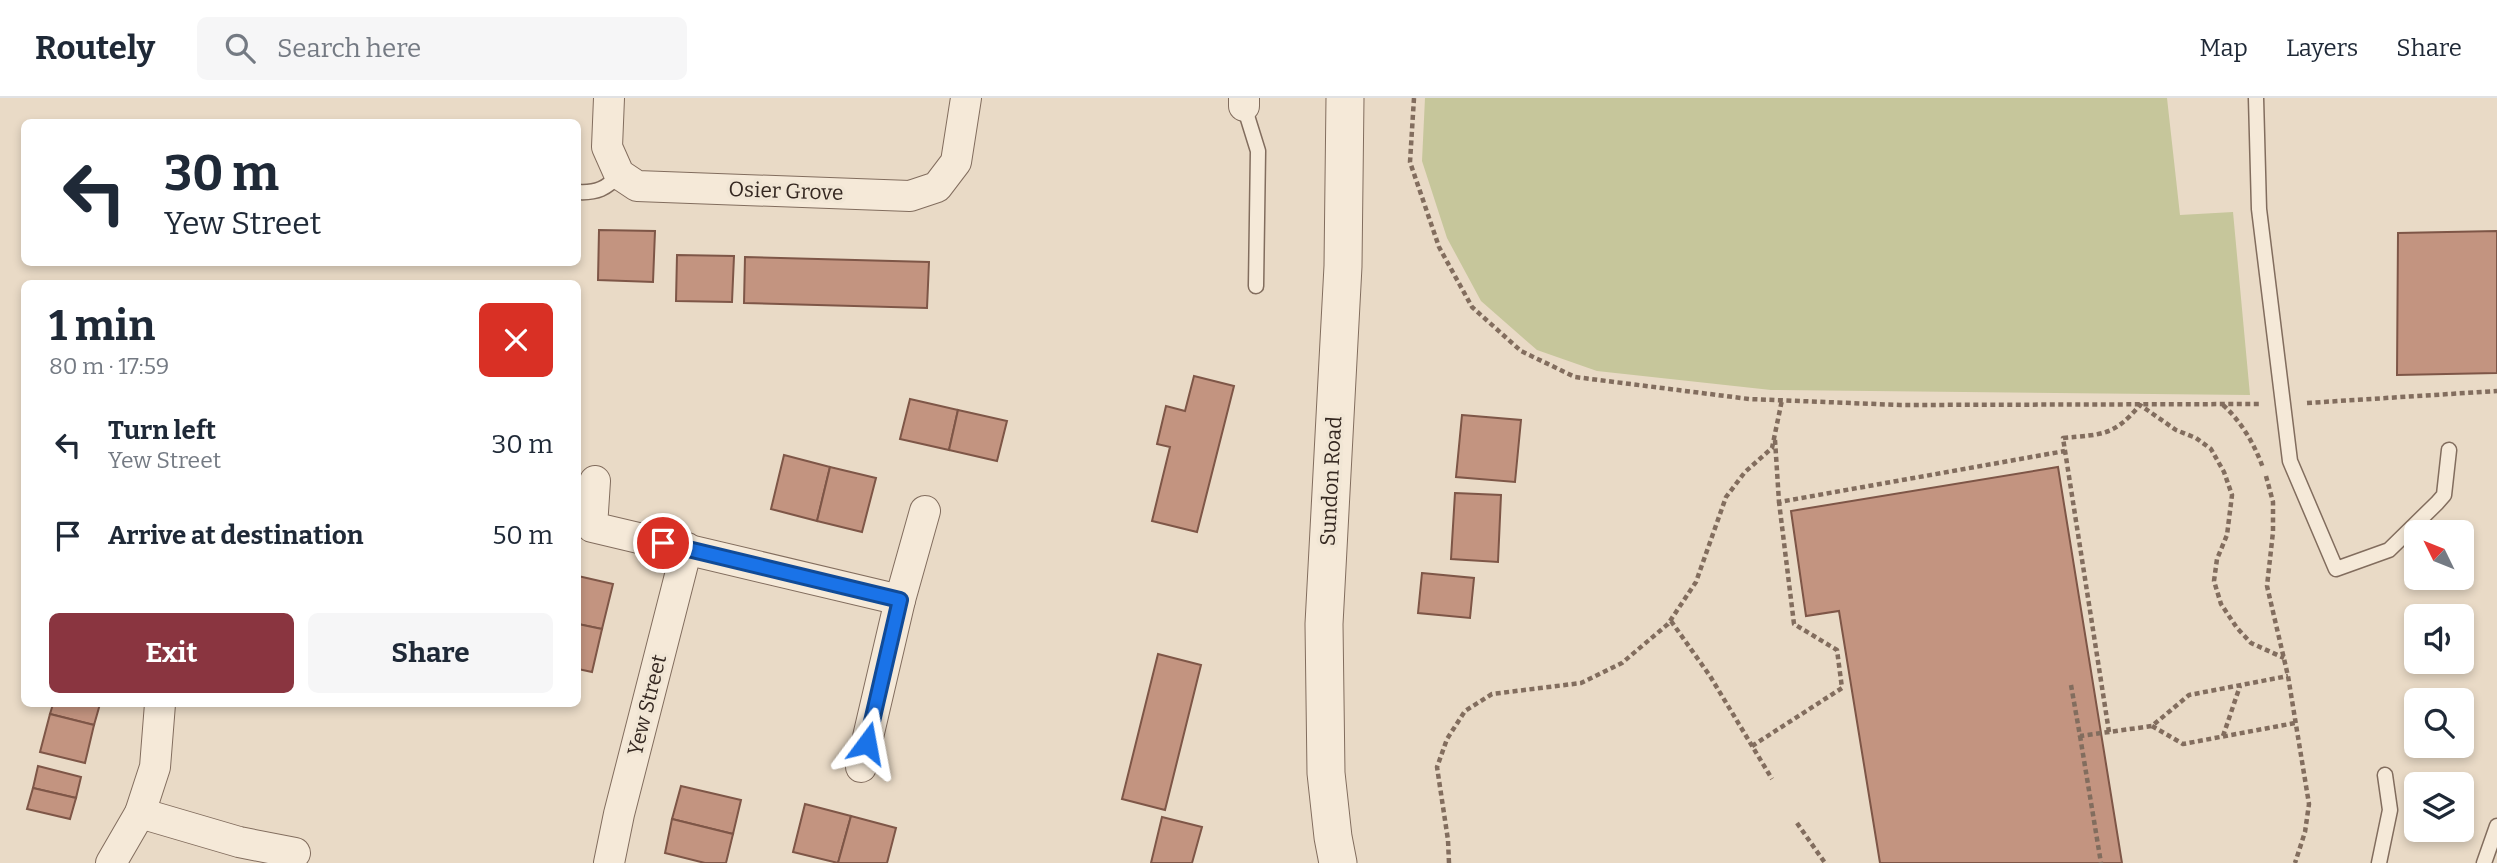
<!DOCTYPE html>
<html lang="en">
<head>
<meta charset="utf-8">
<style>
	:root { --surface:#fff; --page:#f6f6f7; --text:#1f2937; --muted:#747a83; --line:#e0e1e3; --accent:#8a3540 }
	body { margin:0; font-family:Bitter,serif; background:var(--page); color:var(--text); height:100vh; display:flex; flex-direction:column; font-size:26px; white-space:nowrap }
	* { box-sizing:border-box; margin:0 }
	p { font-size:23px; color:var(--muted) }
	.icon { flex:none; width:38px; height:38px; fill:none; stroke:currentColor; stroke-width:2; stroke-linecap:round; stroke-linejoin:round }
	.map { position:relative; flex:1; overflow:hidden }
	.side { position:absolute; left:21px; top:182px; width:560px; height:427px; display:flex; flex-direction:column; background:var(--surface); border-radius:10px; box-shadow:0 4px 10px #0003 }
	.side>* { flex:none }
	.top-card { position:absolute; left:21px; top:21px; width:560px; height:147px; border-radius:10px; box-shadow:0 4px 10px #0003; background:#fff; color:var(--text); overflow:hidden }
	.needle { width:46px; rotate:313deg }
	.controls { position:absolute; left:2404px; top:422px; display:grid; gap:14px }
	.controls a { display:grid; place-items:center; width:70px; height:70px; border-radius:10px; background:var(--surface); box-shadow:0 4px 10px #0003; font-size:35px }
	.pin { position:absolute; display:grid; place-items:center; width:60px; height:60px; color:#fff; margin:-30px; border:4px solid #fff; border-radius:50%; box-shadow:0 2px 7px #0007 }
	.me { position:absolute; width:77px; margin:-38px; rotate:13deg; stroke-linejoin:round; filter:drop-shadow(0 0 5px #0008) }
	.turn { display:flex; align-items:center; gap:24px; height:147px; padding:0 28px; font-size:32px }
	.turn .icon { width:91px; height:91px; stroke-width:2.5 }
	.turn b { display:block; font-size:49px; line-height:60px }
	.round { display:grid; place-items:center; flex:none; width:74px; height:74px; border-radius:10px; background:var(--page) }
	.head { display:flex; align-items:center; justify-content:space-between; height:119px; padding:0 28px }
	h1 { font-size:42px; font-weight:700; line-height:52px }
	.button { display:flex; gap:14px; margin-top:auto; padding:14px 28px }
	.button a { flex:1; height:80px; border-radius:10px; background:var(--accent); color:#fff; font-size:28px; font-weight:700; line-height:80px; text-align:center }
	.button a+a { background:var(--page); color:var(--text) }
	ul { padding:0; list-style:none }
	li { display:flex; align-items:center; gap:21px; height:91px; padding:0 28px }
	li div { flex:1 }
	li b { display:block; font-size:26px }
	li em { font-style:normal }
	header { display:flex; align-items:center; gap:42px; box-sizing:border-box; height:98px; padding:0 35px; background:var(--surface); border-bottom:2px solid var(--line) }
	header strong { font-size:33px }
	nav { display:flex; gap:38px; margin-inline-start:auto; font-size:24px }
	.search { width:490px; height:63px; background:var(--page); display:flex; align-items:center; gap:18px; box-sizing:border-box; padding:0 24px; border-radius:10px; color:var(--muted); font-size:26px }
	.map>svg:first-child { display:block }
</style>
</head>
<body>
<header>
<strong>Routely</strong>
<div class="search"><svg class="icon" aria-label="search" viewBox="0 0 24 24"><circle cx="10" cy="10" r="6"/><path d="M15 15l6 6"/></svg>Search here</div>
<nav><a>Map</a><a>Layers</a><a>Share</a></nav>
</header>
<div class="map">
<svg width="2497" height="765" viewBox="0 0 2497 765">
	<rect width="100%" height="100%" fill="#e9dac6"/>
	<path fill="#c6c69b" d="M1425 0H2167L2180 117 2233 114 2250 297 1771 292 1597 273 1537 252 1481 203 1447 140 1422 63Z"/>
	<g fill="#c39480" stroke="#7e5647" stroke-width="2">
		<path d="M599 132 655 133 653 184 598 182Z"/>
		<path d="M2497 133V275L2397 277 2398 135Z"/>
		<path d="M677 157 734 158 732 204 676 203Z"/>
		<path d="M745 159 929 164 927 210 744 205Z"/>
		<path d="M1194 278 1234 288 1197 434 1152 423 1170 349 1157 346 1166 308 1185 313Z"/>
		<path d="M910 301 958 312 949 352 900 341Z"/>
		<path d="M958 312 1007 323 997 363 949 352Z"/>
		<path d="M1462 317 1521 322 1515 384 1456 379Z"/>
		<path d="M784 357 830 369 817 423 771 411Z"/>
		<path d="M830 369 876 380 862 434 817 423Z"/>
		<path d="M2058 369 2122 765H1880L1839 513 1806 518 1791 413Z"/>
		<path d="M1455 395 1501 397 1498 464 1451 461Z"/>
		<path d="M1422 475 1474 480 1470 520 1418 515Z"/>
		<path d="M578 478 613 486 602 531 578 526Z"/>
		<path d="M578 526 602 531 592 574 578 571Z"/>
		<path d="M1158 556 1201 567 1165 712 1122 701Z"/>
		<path d="M53 606H100L94 627 50 616Z"/>
		<path d="M50 616 94 627 85 665 40 654Z"/>
		<path d="M38 668 81 679 76 700 33 690Z"/>
		<path d="M681 688 741 702 733 736 672 721Z"/>
		<path d="M33 690 76 700 70 721 27 711Z"/>
		<path d="M805 706 851 718 838 765 793 754Z"/>
		<path d="M851 718 896 730 887 765H838Z"/>
		<path d="M1162 719 1202 729 1192 765H1151Z"/>
		<path d="M672 721 733 736 726 765H705L665 755Z"/>
	</g>
	<g fill="none" stroke-linecap="round" stroke-linejoin="round">
		<g stroke="#826d5e" stroke-width="17">
			<g id="service">
				<path d="M2256 0 2259 111 2290 363 2336 471 2389 452 2437 405 2444 397 2449 352"/>
				<path d="M1244 8 1258 53 1256 188"/>
				<path d="M578 94C596 95 607 91 619 76"/>
				<path d="M2379 765 2390 712 2385 677"/>
				<path d="M2484 765 2497 728"/>
			</g>
		</g>
		<g stroke="#826d5e" stroke-width="32">
			<g id="minor">
				<path d="M609 0 607 49 619 76 637 88 910 98 937 89 956 64 966 0"/>
				<path d="M1244 0V8"/>
				<path d="M595 383 592 429 900 502"/>
				<path d="M861 669 900 502 925 413"/>
				<path d="M140 715 239 744 295 755"/>
				<path d="M111 765 140 715 155 669 160 606"/>
				<path d="M609 765 619 716 687 450"/>
			</g>
		</g>
		<g stroke="#826d5e" stroke-width="39">
			<path id="tertiary" d="M1338 765 1333 739 1326 675 1324 526 1343 168 1345 0"/>
		</g>
		<g stroke="#826d5e" stroke-width="4.5" stroke-dasharray="5 3.5" stroke-linecap="butt">
			<path d="M1414 0 1410 64 1439 149 1472 209 1521 253 1575 279 1749 301 1900 307 2260 306"/>
			<path d="M2307 305 2497 293"/>
			<path d="M2223 307C2241 323 2255 347 2263 370"/>
			<path d="M1775 342 1779 404 2065 353"/>
			<path d="M2266 378 2273 404V434L2267 488 2288 578 2309 706 2305 734 2295 765"/>
			<path d="M1671 523 1710 578 1772 681"/>
			<path d="M2071 587 2080 638 2152 628 2189 597 2288 578"/>
			<path d="M2152 628 2183 646 2295 625"/>
			<path d="M2109 634 2063 340C2102 336 2113 339 2140 307L2176 332 2196 340 2211 351 2224 374 2232 397 2227 437 2217 461 2214 483 2221 506 2237 530 2251 545 2284 560"/>
			<path d="M2080 638 2101 765"/>
			<path d="M2223 638 2240 588"/>
			<path d="M1752 648 1842 590 1837 552 1794 526 1779 404"/>
			<path d="M1797 725 1825 765"/>
			<path d="M1449 765 1448 742 1437 669 1447 641 1465 613 1492 596 1581 585 1622 565 1668 526 1696 484 1726 399 1745 374 1772 350 1782 302"/>
		</g>
		<use href="#service" stroke="#f5e9d8" stroke-width="14"/>
		<use href="#minor" stroke="#f5e9d8" stroke-width="30"/>
		<use href="#tertiary" stroke="#f5e9d8" stroke-width="37"/>
	</g>
	<g fill="none" stroke-linecap="round" stroke-linejoin="round">
		<g stroke="#114b97" stroke-width="18">
			<path id="route" d="M663 445 900 502 867 645"/>
		</g>
		<use href="#route" stroke="#1a73e8" stroke-width="12"/>
	</g>
	<g text-anchor="middle" dominant-baseline="central" stroke-width="7" stroke-linejoin="round" paint-order="stroke">
		<g font-size="21" fill="#342720" stroke="#f1e6d5">
			<text transform="translate(786 93) rotate(2)">Osier Grove</text>
			<text transform="translate(1331 383) rotate(-87)">Sundon Road</text>
			<text transform="translate(647 607) rotate(-76)">Yew Street</text>
		</g>
	</g>
</svg>
<div class="controls">
<a><svg class="needle" viewBox="-14 -14 28 28"><path d="M0-13l5 13h-10z" fill="#e53935"/><path d="M0 13l5-13h-10z" fill="#747a83"/></svg></a>
<a><svg class="icon" aria-label="sound" viewBox="0 0 24 24"><path d="M4 9h4l5-4v14l-5-4H4zM17 9q2 3 0 6"/></svg></a>
<a><svg class="icon" aria-label="search" viewBox="0 0 24 24"><circle cx="10" cy="10" r="6"/><path d="M15 15l6 6"/></svg></a>
<a><svg class="icon" aria-label="layers" viewBox="0 0 24 24"><path d="M12 4l9 5-9 5-9-5zM3 14l9 5 9-5"/></svg></a>
</div>
<div class="pin" style="left:663px;top:445px;background:#d93025"><svg class="icon" aria-label="arrive" viewBox="0 0 24 24"><path d="M6 21V4h12l-3 4 3 4H6"/></svg></div>
<svg class="me" style="left:867px;top:645px" viewBox="-20 -20 40 40"><path d="M0-17L14 15 0 8-14 15z" fill="#1a73e8" stroke="#fff" stroke-width="4"/></svg>
<div class="top-card">
<div class="turn"><svg class="icon" aria-label="left" viewBox="0 0 24 24"><path d="M17 20v-9H6M10 6l-5 5 5 5"/></svg><div><b>30 m</b>Yew Street</div></div>
</div>
<section class="side">
<div class="head"><div><h1>1 min</h1><p>80 m · 17:59</p></div><a class="round" style="background:#d93025;color:#fff"><svg class="icon" aria-label="close" viewBox="0 0 24 24"><path d="M6 6l12 12M18 6L6 18"/></svg></a></div>
<ul>
<li><svg class="icon" aria-label="left" viewBox="0 0 24 24"><path d="M17 20v-9H6M10 6l-5 5 5 5"/></svg><div><b>Turn left</b><p>Yew Street</p></div><em>30 m</em></li>
<li><svg class="icon" aria-label="arrive" viewBox="0 0 24 24"><path d="M6 21V4h12l-3 4 3 4H6"/></svg><div><b>Arrive at destination</b></div><em>50 m</em></li>
</ul>
<div class="button"><a>Exit</a><a>Share</a></div>
</section>
</div>
</body>
</html>
